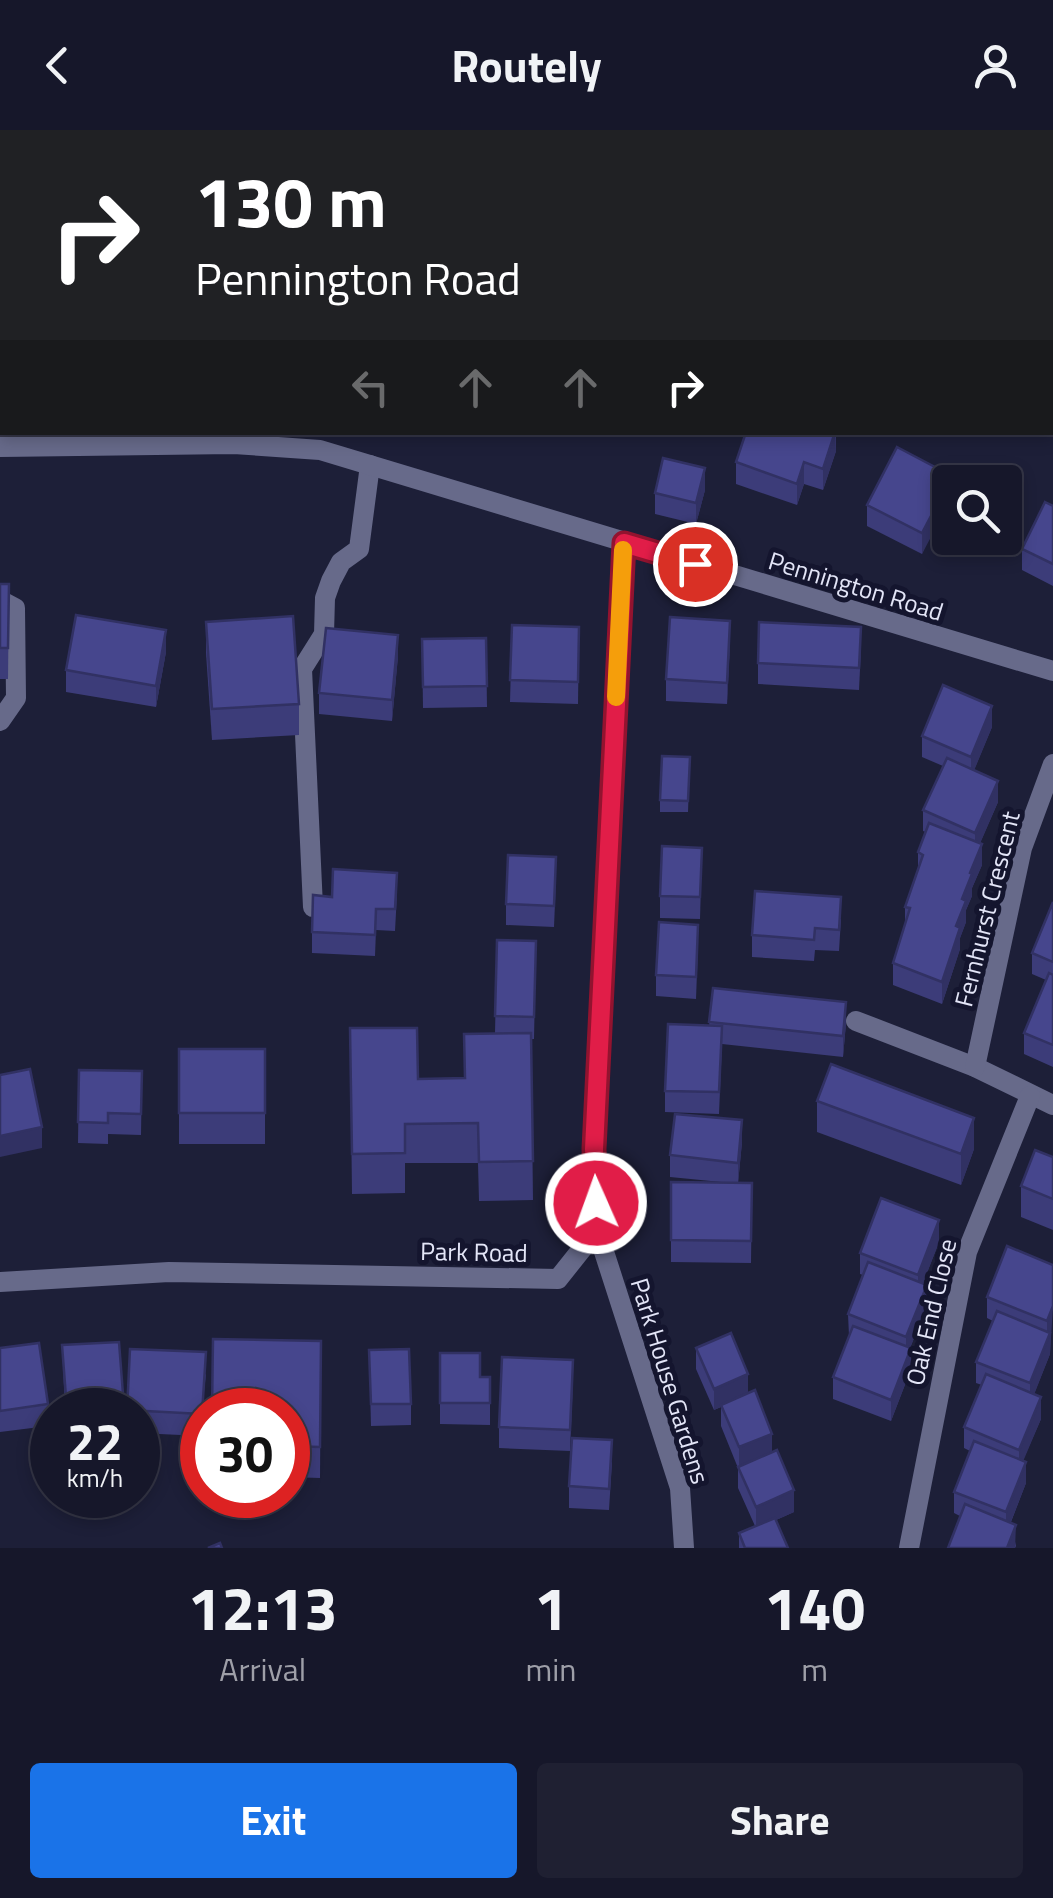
<!DOCTYPE html>
<html lang="en">
<head>
<meta charset="utf-8">
<style>
	:root { --surface:#16172a; --page:#1f2032; --text:#f1f3f6; --muted:#9e9fa8; --line:#353647; --accent:#1a73e8 }
	body { margin:0; font-family:"Titillium Web",sans-serif; background:var(--page); color:var(--text); height:100vh; display:flex; flex-direction:column; font-size:38px; white-space:nowrap }
	* { box-sizing:border-box; margin:0 }
	p { font-size:32px; color:var(--muted) }
	.icon { flex:none; width:55px; height:55px; fill:none; stroke:currentColor; stroke-width:2; stroke-linecap:round; stroke-linejoin:round }
	.map { position:relative; height:1418px; overflow:hidden }
	.side { display:flex; flex-direction:column; background:var(--surface); flex:1 }
	.side>* { flex:none }
	.banner { position:absolute; left:0px; top:0px; width:1055px; height:305px; box-shadow:0 5px 15px #0003,0 0 0 2px var(--line); background:#202124; color:#fff; overflow:hidden }
	.buttons { position:absolute; left:932px; top:335px; display:grid; gap:20px }
	.buttons a { display:grid; place-items:center; width:90px; height:90px; border-radius:10px; background:var(--surface); box-shadow:0 5px 15px #0003,0 0 0 2px var(--line); font-size:50px }
	.speed { position:absolute; left:30px; top:1258px; display:flex; gap:20px; font-size:50px; font-weight:700; text-align:center }
	.speed>* { display:grid; place-content:center; width:130px; height:130px; border-radius:50%; background:var(--surface); box-shadow:0 5px 15px #0003,0 0 0 2px var(--line); line-height:1 }
	.speed small { font-size:25px; font-weight:400 }
	.speed .limit { border:15px solid #d22; background:#fff; color:#111 }
	.pin { position:absolute; display:grid; place-items:center; width:85px; height:85px; color:#fff; margin:-42px; border:5px solid #fff; border-radius:50%; box-shadow:0 2px 10px #0007 }
	.me { position:absolute; width:110px; margin:-55px; rotate:358deg; stroke-linejoin:round; filter:drop-shadow(0 0 8px #0008) }
	.turn { display:flex; align-items:center; gap:35px; height:210px; padding:0 30px; font-size:45px }
	.turn .icon { width:130px; height:130px; stroke-width:2.5 }
	.turn b { display:block; font-size:70px; line-height:85px }
	.lanes { display:flex; align-items:center; height:95px; padding:0 30px; background:#0003; justify-content:center; gap:50px; direction:ltr }
	.lanes .off { opacity:.35 }
	.eta { display:flex; justify-content:space-evenly; align-items:center; height:170px; text-align:center }
	.eta b { font-size:60px; font-weight:700; line-height:70px }
	.primary-button { display:flex; gap:20px; margin-top:auto; padding:20px 30px }
	.primary-button a { flex:1; height:115px; border-radius:10px; background:var(--accent); color:#fff; font-size:40px; font-weight:700; line-height:115px; text-align:center }
	.primary-button a+a { background:var(--page); color:var(--text) }
	header { display:flex; justify-content:space-between; align-items:center; height:130px; padding:0 30px; background:var(--surface); font-size:45px; font-weight:700 }
	.map>svg:first-child { display:block }
</style>
</head>
<body>
<header><svg class="icon" aria-label="back" viewBox="0 0 24 24"><path d="M15 5l-7 7 7 7"/></svg>Routely<svg class="icon" aria-label="person" viewBox="0 0 24 24"><circle cx="12" cy="8" r="4"/><path d="M4 21q1-7 8-7t8 7"/></svg></header>
<div class="map">
<svg width="1053" height="1418" viewBox="0 0 1053 1418">
	<rect width="100%" height="100%" fill="#1d1f38"/>
	<path fill="#27245e" d="M713 0H1053V158L1052 2H712Z"/>
	<g fill="none" stroke-linecap="round" stroke-linejoin="round">
		<g stroke="#676a8a" stroke-width="20">
			<path d="M0 470 15 478 16 568 0 591"/>
			<path d="M313 777 302 539 324 504 325 468 331 451 341 432 359 419 370 335"/>
		</g>
		<g stroke="#676a8a" stroke-width="20">
			<path d="M0 317 234 314 320 320 1053 541"/>
			<path d="M856 891 975 937 1053 975"/>
			<path d="M975 937 1022 718 1053 634"/>
			<path d="M597 1100 680 1358 684 1418"/>
			<path d="M0 1152 169 1142 558 1149 597 1100 594 1019 624 413"/>
			<path d="M909 1418 967 1122 1030 966"/>
		</g>
	</g>
	<g fill="#3c3c79">
		<rect x="0" y="198" width="2" height="77"/>
		<path d="M836 302V321L823 360 804 354 797 375 736 354V332Z"/>
		<path d="M952 352 922 424 867 396V375Z"/>
		<path d="M705 360 696 394 655 384V363Z"/>
		<path d="M1053 376V456L1022 440V419Z"/>
		<path d="M0 454H9L8 549H0Z"/>
		<path d="M206 492 299 574V605L212 610 206 523Z"/>
		<path d="M512 495 579 497 578 574 510 572Z"/>
		<path d="M486 508 487 577 423 578 422 509Z"/>
		<path d="M730 512 727 574 666 571V549Z"/>
		<path d="M861 519 859 560 758 554V533Z"/>
		<path d="M166 522 156 577 66 562V540Z"/>
		<path d="M398 526 392 591 319 584V563Z"/>
		<path d="M992 597 974 640 998 672 980 713 982 735 972 758V766L966 780V792L960 808V819L942 874 893 855V833L905 793V777L918 739V722L926 702 923 701V680L943 636 922 627V606Z"/>
		<path d="M690 627 688 682H660V670Z"/>
		<path d="M702 718 700 789 660 788V766Z"/>
		<path d="M556 749 554 797 506 795V774Z"/>
		<path d="M397 764 395 801 376 800 375 826 312 823V802L332 767Z"/>
		<path d="M1053 772V937L1024 924V903L1046 850 1032 844V823Z"/>
		<path d="M841 789 839 821 815 820 814 831 752 827V805Z"/>
		<path d="M497 810 536 811 534 909H531L533 1070 479 1071 478 1033H405V1063L352 1064 350 898 418 949 464 948 495 903Z"/>
		<path d="M698 816 696 869 656 866V845Z"/>
		<path d="M713 858 846 893 843 927 722 914 719 984 665 982V961L709 896Z"/>
		<rect x="179" y="919" width="86" height="95"/>
		<path d="M79 940 142 941 141 1005 108 1004V1014L78 1013Z"/>
		<path d="M817 971 974 1019 961 1055 817 1002Z"/>
		<path d="M742 1012 738 1053H752L751 1133 671 1132V1052H721L670 1047V1025Z"/>
		<path d="M1053 1027V1100L1021 1087V1056Z"/>
		<path d="M939 1112 923 1153 927 1176 910 1218 911 1239 891 1291 833 1269V1247L849 1206 848 1184 863 1145 860 1144V1123Z"/>
		<path d="M1053 1135 1050 1224 1034 1264 1041 1289 1023 1330 1026 1353 1011 1392 1016 1416 1015 1418H948L960 1386 954 1383V1362L970 1321 964 1318V1297L982 1255 976 1253V1232L993 1191 987 1188V1167Z"/>
		<path d="M321 1211 320 1348 288 1347V1280Z"/>
		<path d="M119 1212 124 1280H65L62 1215Z"/>
		<path d="M0 1218 48 1274V1296L0 1302Z"/>
		<path d="M696 1218 748 1263 794 1382 776 1390 788 1418H739V1403L755 1396 738 1358V1338L721 1296V1277L714 1280 696 1239Z"/>
		<path d="M369 1220 411 1274V1295L371 1296Z"/>
		<path d="M440 1223 480 1247H490V1295L440 1294Z"/>
		<path d="M206 1244 202 1280V1306L138 1303V1280Z"/>
		<path d="M573 1252 570 1321 499 1318V1297Z"/>
		<path d="M612 1332 609 1380 569 1378V1356Z"/>
	</g>
	<g fill="#313163">
		<path d="M835 302 836 321 823 360V339Z"/>
		<path d="M804 332V354L797 375V354Z"/>
		<path d="M705 338V360L696 394V373Z"/>
		<path d="M952 346 950 371 922 424V403Z"/>
		<path d="M730 491V512L727 574V553Z"/>
		<path d="M166 500V522L156 577V556Z"/>
		<path d="M398 505V526L392 591V570Z"/>
		<path d="M992 576V597L971 648V627Z"/>
		<path d="M998 651V672L975 725V703Z"/>
		<path d="M982 714V735L972 758V766L966 780V792L960 808V819L942 874V852L962 769 970 743Z"/>
		<path d="M846 872V893L843 927V906Z"/>
		<path d="M974 988V1019L961 1055V1024Z"/>
		<path d="M742 990V1012L738 1054V1033Z"/>
		<path d="M42 997V1018L0 1027V1006Z"/>
		<path d="M939 1090V1112L918 1166V1145Z"/>
		<path d="M927 1155V1176L906 1228V1207Z"/>
		<path d="M1053 1176 1050 1224 1030 1275V1253L1047 1211V1191Z"/>
		<path d="M911 1218V1239L891 1291V1270Z"/>
		<path d="M748 1244V1265L714 1280V1259Z"/>
		<path d="M1041 1267V1289L1019 1341V1320Z"/>
		<path d="M772 1304V1325L739 1339V1317Z"/>
		<path d="M1026 1332V1353L1006 1404V1382Z"/>
		<path d="M794 1360V1382L756 1399V1377Z"/>
		<path d="M1016 1395 1015 1418H1007Z"/>
	</g>
	<g fill="#46468d" stroke="#313163" stroke-width="2.5">
		<rect x="0" y="198" width="2" height="55"/>
		<path d="M746 302H835L823 339 804 332 797 354 736 332Z"/>
		<path d="M897 317 952 346 922 403 867 375Z"/>
		<path d="M663 328 705 338 696 373 655 363Z"/>
		<path d="M1045 372 1053 376V434L1022 419Z"/>
		<path d="M0 454H9L8 518H0Z"/>
		<path d="M76 485 166 500 156 556 66 540Z"/>
		<path d="M293 486 299 574 212 579 206 492Z"/>
		<path d="M670 487 730 491 727 553 666 549Z"/>
		<path d="M759 492 861 497 859 538 758 533Z"/>
		<path d="M512 495 579 497 578 552 510 550Z"/>
		<path d="M326 498 398 505 392 570 319 563Z"/>
		<path d="M486 508 487 556 423 557 422 509Z"/>
		<path d="M943 555 992 576 971 627 922 606Z"/>
		<path d="M662 626 690 627 688 671 660 670Z"/>
		<path d="M947 628 998 651 975 703 923 680Z"/>
		<path d="M929 693 982 714 970 743 972 744 962 769 966 771 956 796 960 798 942 852 893 833 910 778 905 777 923 725 918 722Z"/>
		<path d="M662 716 702 718 700 767 660 766Z"/>
		<path d="M508 725 556 727 554 776 506 774Z"/>
		<path d="M333 739 397 743 395 779H376L375 805 312 802 313 765 332 767Z"/>
		<path d="M755 761 841 767 839 800 815 798 814 810 752 805Z"/>
		<path d="M1053 772V832L1032 823Z"/>
		<path d="M659 792 698 795 696 847 656 845Z"/>
		<path d="M497 810 536 811 534 887 495 886Z"/>
		<path d="M1049 843 1053 845V915L1024 903Z"/>
		<path d="M713 858 846 872 843 906 709 892Z"/>
		<path d="M668 894 722 896 719 962 665 961Z"/>
		<path d="M350 898H417L418 949 465 948 464 904 531 903 533 1031 479 1032 478 993 405 994V1023L352 1024Z"/>
		<rect x="179" y="919" width="86" height="64"/>
		<path d="M831 934 974 988 961 1024 817 971Z"/>
		<path d="M30 939 42 997 0 1006V945Z"/>
		<path d="M79 940 142 941 141 984 108 983V993L78 992Z"/>
		<path d="M675 984 742 990 738 1033 670 1025Z"/>
		<path d="M1035 1020 1053 1027V1069L1021 1056Z"/>
		<path d="M671 1052 752 1053 751 1111 671 1110Z"/>
		<path d="M881 1068 939 1090 918 1145 860 1123Z"/>
		<path d="M1007 1116 1053 1135V1176L1047 1191 987 1167Z"/>
		<path d="M868 1132 927 1155 906 1207 848 1184Z"/>
		<path d="M997 1181 1050 1203 1030 1253 976 1232Z"/>
		<path d="M853 1196 911 1218 891 1270 833 1247Z"/>
		<path d="M731 1203 748 1244 714 1259 696 1218Z"/>
		<path d="M213 1209 321 1211 320 1317 288 1316V1280H212Z"/>
		<path d="M119 1212 124 1277 67 1280 62 1215Z"/>
		<path d="M39 1213 48 1274 0 1281V1218Z"/>
		<path d="M130 1219 206 1222 202 1284 127 1280Z"/>
		<path d="M409 1219 411 1274H371L369 1220Z"/>
		<path d="M440 1223H480V1247H490V1273H440Z"/>
		<path d="M502 1227 573 1230 570 1300 499 1297Z"/>
		<path d="M986 1244 1041 1267 1019 1320 964 1297Z"/>
		<path d="M755 1260 772 1304 739 1317 721 1275Z"/>
		<path d="M572 1308 612 1310 609 1359 569 1356Z"/>
		<path d="M974 1311 1026 1332 1006 1382 954 1362Z"/>
		<path d="M777 1320 794 1360 756 1377 738 1337Z"/>
		<path d="M965 1374 1016 1395 1007 1418H948Z"/>
		<path d="M775 1388 788 1418H745L739 1403Z"/>
		<path d="M220 1413 222 1418H208Z"/>
	</g>
	<g fill="none" stroke-linecap="round" stroke-linejoin="round">
		<g stroke="#92132f" stroke-width="25">
			<path id="route" d="M596 1073 594 1019 624 413 695 434"/>
		</g>
		<use href="#route" stroke="#e11d48" stroke-width="18"/>
		<path stroke="#f59e0b" stroke-width="18" d="M616 567 623 420"/>
	</g>
	<g text-anchor="middle" dominant-baseline="central" stroke-width="10" stroke-linejoin="round" paint-order="stroke">
		<g font-size="25" fill="#e3e5f7" stroke="#14152e">
			<text transform="translate(856 456) rotate(17)">Pennington Road</text>
			<text transform="translate(987 779) rotate(-76)">Fernhurst Crescent</text>
			<text transform="translate(474 1122) rotate(1)">Park Road</text>
			<text transform="translate(931 1182) rotate(-77)">Oak End Close</text>
			<text transform="translate(670 1251) rotate(73)">Park House Gardens</text>
		</g>
	</g>
</svg>
<div class="buttons">
<a><svg class="icon" aria-label="search" viewBox="0 0 24 24"><circle cx="10" cy="10" r="6"/><path d="M15 15l6 6"/></svg></a>
</div>
<div class="speed"><div>22<small>km/h</small></div><div class="limit">30</div></div>
<div class="pin" style="left:695px;top:434px;background:#d93025"><svg class="icon" aria-label="arrive" viewBox="0 0 24 24"><path d="M6 21V4h12l-3 4 3 4H6"/></svg></div>
<svg class="me" style="left:596px;top:1073px" viewBox="-20 -20 40 40"><circle r="17" fill="#e11d48" stroke="#fff" stroke-width="3"/><path d="M0-11L8 9 0 5-8 9z" fill="#fff"/></svg>
<div class="banner">
<div class="turn"><svg class="icon" aria-label="right" viewBox="0 0 24 24"><path d="M7 20v-9h11M14 6l5 5-5 5"/></svg><div><b>130 m</b>Pennington Road</div></div>
<div class="lanes"><svg class="icon off" aria-label="left" viewBox="0 0 24 24"><path d="M17 20v-9H6M10 6l-5 5 5 5"/></svg><svg class="icon off" aria-label="ahead" viewBox="0 0 24 24"><path d="M12 20V5M6 11l6-6 6 6"/></svg><svg class="icon off" aria-label="ahead" viewBox="0 0 24 24"><path d="M12 20V5M6 11l6-6 6 6"/></svg><svg class="icon" aria-label="right" viewBox="0 0 24 24"><path d="M7 20v-9h11M14 6l5 5-5 5"/></svg></div>
</div>
</div>
<section class="side">
<div class="eta">
<div><b>12:13</b><p>Arrival</p></div>
<div><b>1</b><p>min</p></div>
<div><b>140</b><p>m</p></div>
</div>
<div class="primary-button"><a>Exit</a><a>Share</a></div>
</section>
</body>
</html>
